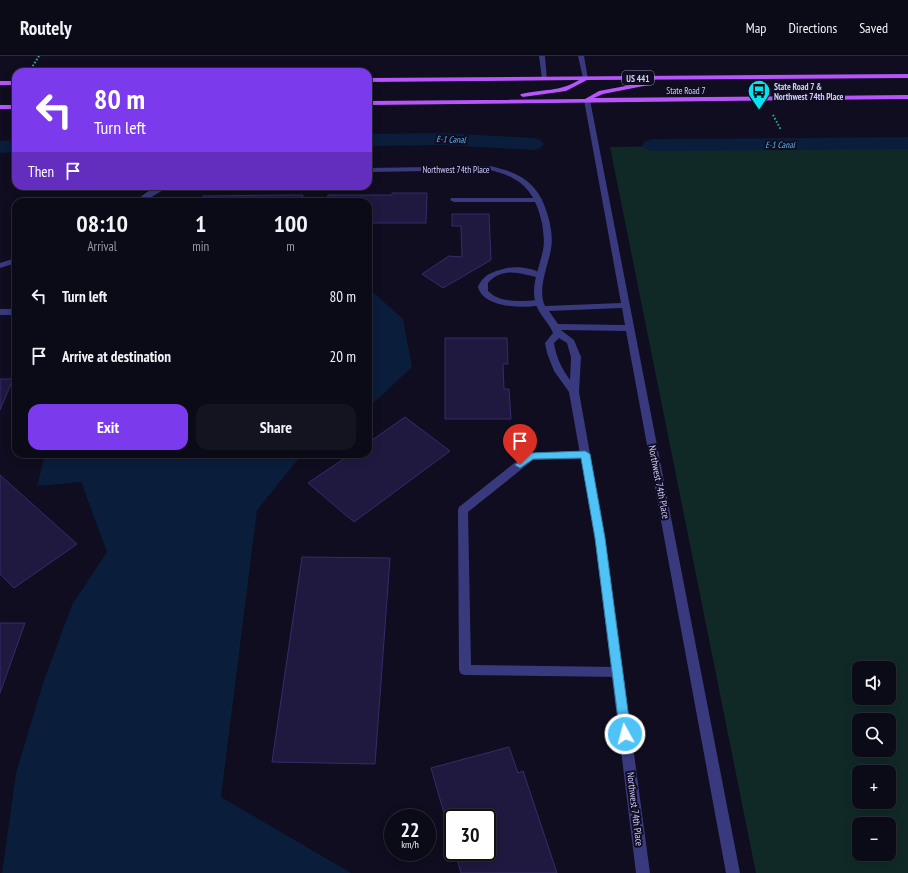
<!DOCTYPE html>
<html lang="en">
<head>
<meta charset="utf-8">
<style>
	:root { --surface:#0b0a17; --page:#141320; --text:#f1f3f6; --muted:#9a9aa1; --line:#2b2b36; --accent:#7c3aed }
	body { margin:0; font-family:"PT Sans Narrow",sans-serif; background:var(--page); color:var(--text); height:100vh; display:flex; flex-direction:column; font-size:15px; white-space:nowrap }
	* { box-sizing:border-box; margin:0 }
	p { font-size:13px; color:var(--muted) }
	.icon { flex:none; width:22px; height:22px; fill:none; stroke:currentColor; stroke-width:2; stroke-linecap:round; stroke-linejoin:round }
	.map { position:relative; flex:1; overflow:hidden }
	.side { position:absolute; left:12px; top:142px; width:360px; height:260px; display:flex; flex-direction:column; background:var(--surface); border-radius:12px; box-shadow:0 2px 10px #0003,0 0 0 1px var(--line) }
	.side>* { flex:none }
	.guide { position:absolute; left:12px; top:12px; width:360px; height:122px; border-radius:12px; box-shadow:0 2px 10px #0003,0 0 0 1px var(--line); background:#7c3aed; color:#fff; overflow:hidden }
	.controls { position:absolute; left:852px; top:605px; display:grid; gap:8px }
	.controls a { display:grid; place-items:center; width:44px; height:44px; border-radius:8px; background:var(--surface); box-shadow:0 2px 10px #0003,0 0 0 1px var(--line); font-size:20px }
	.speed { position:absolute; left:384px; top:753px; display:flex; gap:8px; font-size:20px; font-weight:700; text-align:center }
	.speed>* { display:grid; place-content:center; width:52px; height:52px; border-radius:50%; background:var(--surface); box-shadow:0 2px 10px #0003,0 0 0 1px var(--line); line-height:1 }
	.speed small { font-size:10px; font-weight:400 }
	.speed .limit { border:2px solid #111; border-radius:6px; background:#fff; color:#111 }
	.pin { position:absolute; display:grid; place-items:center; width:34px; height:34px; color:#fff; margin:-41px -17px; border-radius:50% 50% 50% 0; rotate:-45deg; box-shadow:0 0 4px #0007 }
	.pin .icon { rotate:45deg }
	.me { position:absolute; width:44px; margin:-22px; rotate:353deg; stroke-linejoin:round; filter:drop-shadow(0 0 3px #0008) }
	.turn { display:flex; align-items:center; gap:14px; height:84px; padding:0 16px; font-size:18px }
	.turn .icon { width:52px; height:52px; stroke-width:2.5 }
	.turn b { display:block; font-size:28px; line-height:34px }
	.then { display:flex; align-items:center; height:38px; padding:0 16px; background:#0003; gap:8px; font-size:15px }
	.eta { display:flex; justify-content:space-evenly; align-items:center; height:68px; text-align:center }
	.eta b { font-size:24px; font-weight:600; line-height:28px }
	.primary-button { display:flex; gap:8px; margin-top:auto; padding:8px 16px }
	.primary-button a { flex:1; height:46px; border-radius:12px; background:var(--accent); color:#fff; font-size:16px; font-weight:600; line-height:46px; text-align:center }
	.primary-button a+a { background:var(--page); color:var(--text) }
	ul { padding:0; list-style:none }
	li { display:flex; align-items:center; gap:12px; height:60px; padding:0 16px }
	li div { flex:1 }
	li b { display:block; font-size:15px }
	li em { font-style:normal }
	header { display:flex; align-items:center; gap:24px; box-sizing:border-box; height:56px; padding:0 20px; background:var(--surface); border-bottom:1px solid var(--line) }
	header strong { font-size:19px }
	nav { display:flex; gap:22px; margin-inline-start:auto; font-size:14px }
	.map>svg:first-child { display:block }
</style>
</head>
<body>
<header>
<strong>Routely</strong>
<nav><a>Map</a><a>Directions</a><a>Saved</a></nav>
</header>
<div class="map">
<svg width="908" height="817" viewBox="0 0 908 817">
	<rect width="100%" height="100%" fill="#0f0d1f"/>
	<path fill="#102927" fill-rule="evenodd" d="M908 87V817H756L610 91ZM859 612H889V642H859ZM859 664H889V694H859ZM859 716H889V746H859ZM859 768H889V798H859Z"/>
	<g fill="#0a1d3b">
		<path d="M368 232 403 263 412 311 368 352Z"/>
		<path d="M45 398H304L300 401 257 454 221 741 351 817H2L16 717 44 624 72 549 107 496 81 426 37 430Z"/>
	</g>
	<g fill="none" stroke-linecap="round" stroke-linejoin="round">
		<g fill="#0a1d3b" fill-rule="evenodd">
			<path d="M444 77 534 82 541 84 544 88 541 92 534 94 444 89 368 90V78Z"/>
			<path d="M908 81V93L652 95 645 93 642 89 645 85 652 83Z"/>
			<path d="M16 84V96L0 97V85Z"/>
		</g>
	</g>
	<g fill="#1f193f" stroke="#362c6b">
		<path d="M392 137H427L426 167H368V146H327L328 139H392Z"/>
		<path d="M287 139H303L302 146H201L203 140Z"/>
		<path d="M452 158H489L491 204 443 232 422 218 449 200 462 201 461 170H452Z"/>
		<path d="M445 282H507L508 308H503L504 333H509L511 363H445Z"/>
		<path d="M0 323H13L0 354Z"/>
		<path d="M405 361 450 395 354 466 308 427 351 398H368V387Z"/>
		<path d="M0 419 77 488 14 532 0 518Z"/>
		<path d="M302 501 390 502 375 708 272 706Z"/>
		<path d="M0 567H25L0 637Z"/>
		<path d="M509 691 518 717 523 715 557 817H461L455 796H487V762H453V788L431 712Z"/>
	</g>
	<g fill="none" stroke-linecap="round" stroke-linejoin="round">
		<g stroke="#30aea1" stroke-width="2" stroke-dasharray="1.5 2" stroke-linecap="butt">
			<path d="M29 16 39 0"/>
			<path d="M773 59 781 74"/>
		</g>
		<g fill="#39397d" fill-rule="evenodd">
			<path d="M451 142H539L543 144 539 146H454L450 144Z"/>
			<path d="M507 212C518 210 536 212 544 220L540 222C522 218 503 210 488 227V235C501 248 522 245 539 244L543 247 542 249C525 253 483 252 478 231 483 218 495 215 507 212Z"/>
			<rect x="0" y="253" width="16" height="6"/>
			<path d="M585 395 589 396 590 399 589 402 585 403 533 404 468 456 471 609 617 611 621 612 623 616 621 620 617 621 465 619 461 618 459 614 458 454 459 451 527 397Z"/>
		</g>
		<g fill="#39397d" fill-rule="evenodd">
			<path d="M539 0H545L547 24 542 23Z"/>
			<path d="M578 0H584L588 23 583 22Z"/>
			<path d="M587 42 590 44 740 817H726L626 275 561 274 574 284 581 301 579 336 605 482 650 817H636L595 482 569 336 554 315 547 297 545 287 553 277C549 266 537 257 535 245 531 228 540 210 543 194 545 184 543 176 542 167 535 135 521 121 490 114L368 116V112L490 110C522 117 539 128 548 160 551 171 553 182 551 193 548 210 537 234 545 250L621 247 584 44ZM622 252 625 269 558 268 549 255ZM559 282 567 287 571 301 570 324C562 313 556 301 554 287Z"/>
			<path d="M160 130H170L143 146H134L147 136Z"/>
			<path d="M16 202V207L0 212V207Z"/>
		</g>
		<g fill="#b755fb" fill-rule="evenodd">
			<path d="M908 18V22L587 24 566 35 523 41 520 39 521 38C541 33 561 36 579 24L368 26V22Z"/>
			<rect x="0" y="25" width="16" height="4"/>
			<path d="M652 25 654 26V28L603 38 594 42 908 39V43L368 49V45L585 43 599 35Z"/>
			<rect x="0" y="49" width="16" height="4"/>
		</g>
	</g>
	<path fill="#4fc3f7" stroke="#337fa1" d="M585 395 590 398 605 482 631 678 629 681 625 683 621 681 620 678 595 482 581 402 533 403 520 412 515 409 531 397Z"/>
	<defs>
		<g id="bus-pin" transform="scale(1.15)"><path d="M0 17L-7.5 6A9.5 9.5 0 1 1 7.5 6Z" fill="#05e2f0" stroke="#0f0d1f"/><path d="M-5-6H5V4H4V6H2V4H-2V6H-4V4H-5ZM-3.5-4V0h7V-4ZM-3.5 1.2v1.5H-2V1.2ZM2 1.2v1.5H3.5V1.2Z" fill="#111"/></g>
	</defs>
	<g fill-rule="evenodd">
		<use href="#bus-pin" x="759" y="35"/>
	</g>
	<g text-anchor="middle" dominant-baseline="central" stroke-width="4" stroke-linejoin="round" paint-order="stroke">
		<rect fill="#0f0d1f" stroke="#9593bb" stroke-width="1" x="622" y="15" width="32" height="14" rx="3"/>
		<g font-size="9" font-weight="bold" fill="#cfccfe">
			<text x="638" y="22">US 441</text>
		</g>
		<g font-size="9" font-weight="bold" fill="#cfccfe" stroke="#0f0d1f" text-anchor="start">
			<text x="774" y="30">State Road 7 &amp;<tspan x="774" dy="10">Northwest 74th Place</tspan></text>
		</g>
		<g font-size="9" fill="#cfccfe" stroke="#0f0d1f">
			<text x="686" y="34">State Road 7</text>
			<text x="456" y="113">Northwest 74th Place</text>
		</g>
		<g font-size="9" font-style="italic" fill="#5cb8fc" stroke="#0f0d1f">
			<text transform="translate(451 83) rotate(2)">E-1 Canal</text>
			<text x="780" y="88">E-1 Canal</text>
		</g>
		<g font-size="10" fill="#cfccfe" stroke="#0f0d1f">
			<text transform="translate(659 426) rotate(79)">Northwest 74th Place</text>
			<text transform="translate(635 753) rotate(83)">Northwest 74th Place</text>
		</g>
	</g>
</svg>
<div class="controls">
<a><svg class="icon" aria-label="sound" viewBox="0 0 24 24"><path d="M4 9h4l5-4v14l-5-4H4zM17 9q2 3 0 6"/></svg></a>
<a><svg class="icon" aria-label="search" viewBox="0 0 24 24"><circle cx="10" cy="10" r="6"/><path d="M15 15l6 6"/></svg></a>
<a>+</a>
<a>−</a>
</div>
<div class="speed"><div>22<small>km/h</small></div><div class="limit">30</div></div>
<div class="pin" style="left:520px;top:409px;background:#d93025"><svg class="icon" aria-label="arrive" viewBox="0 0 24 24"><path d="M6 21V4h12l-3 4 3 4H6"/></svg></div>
<svg class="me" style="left:625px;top:678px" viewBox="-20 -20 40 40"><circle r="17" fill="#4fc3f7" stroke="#fff" stroke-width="3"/><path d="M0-11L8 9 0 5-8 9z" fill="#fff"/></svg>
<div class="guide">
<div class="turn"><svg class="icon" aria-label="left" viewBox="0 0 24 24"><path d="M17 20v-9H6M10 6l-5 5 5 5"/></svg><div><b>80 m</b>Turn left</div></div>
<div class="then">Then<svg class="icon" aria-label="arrive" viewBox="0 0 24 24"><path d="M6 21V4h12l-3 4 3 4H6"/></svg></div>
</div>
<section class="side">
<div class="eta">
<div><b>08:10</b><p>Arrival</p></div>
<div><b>1</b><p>min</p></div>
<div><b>100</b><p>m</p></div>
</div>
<ul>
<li><svg class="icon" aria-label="left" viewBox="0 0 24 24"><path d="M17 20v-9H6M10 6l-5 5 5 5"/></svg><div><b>Turn left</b></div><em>80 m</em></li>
<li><svg class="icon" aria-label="arrive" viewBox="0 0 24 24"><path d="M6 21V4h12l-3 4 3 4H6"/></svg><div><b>Arrive at destination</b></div><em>20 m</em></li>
</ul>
<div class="primary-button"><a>Exit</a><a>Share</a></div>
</section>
</div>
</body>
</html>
